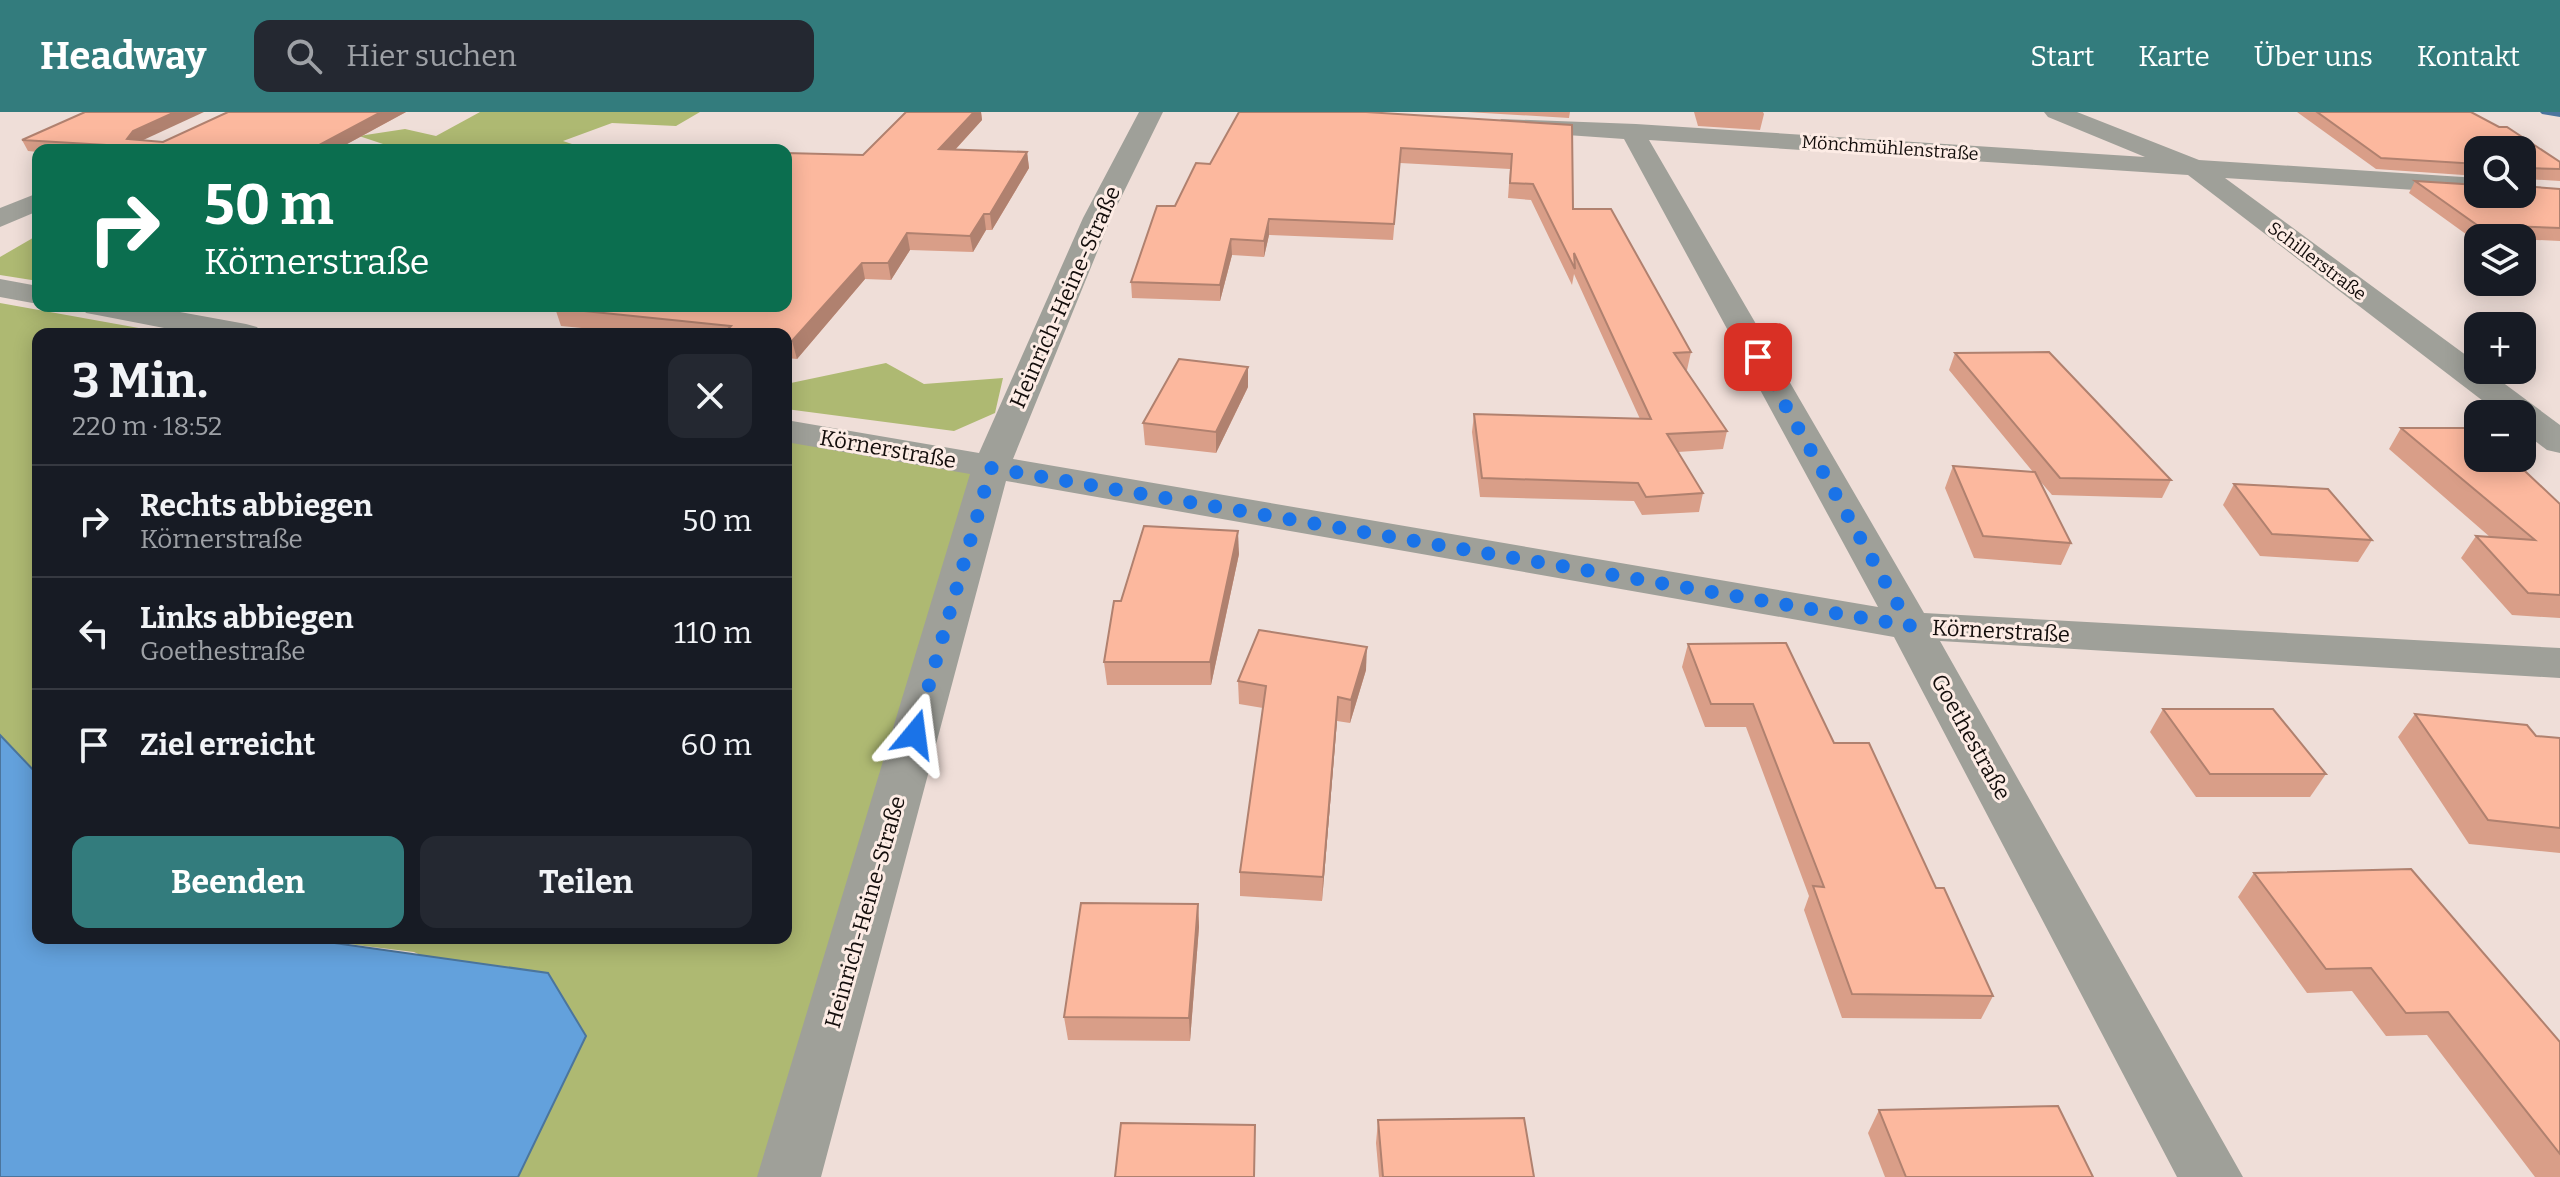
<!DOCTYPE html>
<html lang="de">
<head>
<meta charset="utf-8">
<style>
	:root { --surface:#171b24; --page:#242831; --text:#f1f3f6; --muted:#9ea1a6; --line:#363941; --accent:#337c7d }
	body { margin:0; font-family:Bitter,serif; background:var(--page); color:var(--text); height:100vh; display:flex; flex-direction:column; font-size:30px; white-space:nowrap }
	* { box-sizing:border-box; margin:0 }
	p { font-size:26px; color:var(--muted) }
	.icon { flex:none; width:44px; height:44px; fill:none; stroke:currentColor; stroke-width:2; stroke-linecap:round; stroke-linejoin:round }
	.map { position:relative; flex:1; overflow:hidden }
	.side { position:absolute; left:32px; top:216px; width:760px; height:616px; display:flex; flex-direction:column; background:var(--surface); border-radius:16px; box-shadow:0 4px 20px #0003 }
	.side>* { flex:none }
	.hud { position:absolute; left:32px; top:32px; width:760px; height:168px; border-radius:16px; box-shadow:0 4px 20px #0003; background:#0b6e4f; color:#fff; overflow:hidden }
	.fabs { position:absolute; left:2464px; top:24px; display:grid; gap:16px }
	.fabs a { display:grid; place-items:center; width:72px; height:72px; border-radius:16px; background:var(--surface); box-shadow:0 4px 20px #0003; font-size:40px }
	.pin { position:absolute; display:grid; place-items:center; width:68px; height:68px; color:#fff; margin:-34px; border-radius:16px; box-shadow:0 4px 12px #0006 }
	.me { position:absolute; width:88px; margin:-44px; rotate:16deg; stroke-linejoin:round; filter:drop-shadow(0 0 6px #0008) }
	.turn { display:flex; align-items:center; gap:28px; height:168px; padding:0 40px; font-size:36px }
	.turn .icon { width:104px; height:104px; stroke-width:2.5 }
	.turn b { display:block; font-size:56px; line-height:68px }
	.round { display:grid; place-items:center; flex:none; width:84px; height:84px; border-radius:16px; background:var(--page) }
	.headline { display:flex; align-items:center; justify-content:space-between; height:136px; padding:0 40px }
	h1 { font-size:48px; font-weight:700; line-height:60px }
	.cta { display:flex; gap:16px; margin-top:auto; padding:16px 40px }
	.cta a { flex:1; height:92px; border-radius:16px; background:var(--accent); color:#fff; font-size:32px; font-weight:700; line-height:92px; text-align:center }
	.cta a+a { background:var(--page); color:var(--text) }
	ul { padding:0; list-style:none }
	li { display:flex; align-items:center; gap:24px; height:112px; padding:0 40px; border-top:2px solid var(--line) }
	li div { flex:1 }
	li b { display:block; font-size:30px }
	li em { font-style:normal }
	header { display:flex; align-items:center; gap:48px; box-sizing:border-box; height:112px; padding:0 40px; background:var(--accent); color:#fff }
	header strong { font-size:38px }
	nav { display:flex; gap:44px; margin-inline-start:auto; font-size:28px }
	.search { width:560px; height:72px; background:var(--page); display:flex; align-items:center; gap:20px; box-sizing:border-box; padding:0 28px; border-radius:16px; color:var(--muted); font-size:30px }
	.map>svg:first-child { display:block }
</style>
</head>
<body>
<header>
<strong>Headway</strong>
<div class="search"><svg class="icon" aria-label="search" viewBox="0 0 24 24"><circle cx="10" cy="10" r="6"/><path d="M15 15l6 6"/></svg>Hier suchen</div>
<nav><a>Start</a><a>Karte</a><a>Über uns</a><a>Kontakt</a></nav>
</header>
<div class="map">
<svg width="2560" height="1065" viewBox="0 0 2560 1065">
	<rect width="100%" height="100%" fill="#efded8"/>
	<g fill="#aeb972">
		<path d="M480 0H700L676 14 612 11 563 29 590 38H388L392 35 359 24 405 17 436 24Z"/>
		<path d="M38 123V169L0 163V145Z"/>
		<path d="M0 191 172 222H38V663L0 623Z"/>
		<path d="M886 251 924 272 1003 266 995 301 954 319 786 297V272Z"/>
		<path d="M786 329 975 362 773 1065H518L586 924 414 840 299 826H786Z"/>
	</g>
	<path fill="#63a1dc" stroke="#4b759d" stroke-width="2" d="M0 623 38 663V826H299L548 861 586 924 518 1065H0Z"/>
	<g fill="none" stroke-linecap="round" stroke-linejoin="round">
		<path fill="#4b759d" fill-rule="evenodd" d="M2540 0H2560V5L2542 2Z"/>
		<g fill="#9fa099" fill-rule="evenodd">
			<path d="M1139 0H1163L1111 106 1013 347 1878 495 1624 27 1510 19 1501 17 1498 12 1501 7 1636 12 2145 45 2048 5 2044 0H2077L2199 48 2478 66V82L2225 66 2478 252V258H2486L2560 313V341L2547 338 2522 319V302H2500L2188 63 1649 28 1924 501 2560 536V566L1940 529 2243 1065H2177L1894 525 1006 369 821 1065H757L970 362 786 330V308L979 341 1083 106Z"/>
			<path d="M38 81V99L0 115V96Z"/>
			<path d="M0 167 38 174V192L0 185Z"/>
			<path d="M81 194H147L246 212 257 215 262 222H195L97 203 86 201Z"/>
		</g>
	</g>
	<g fill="#d99e88">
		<path d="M228 0H406L336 38H38V40L28 39 22 28H143L163 30Z"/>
		<path d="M906 0H981L982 8 955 38 1027 40 1029 56 992 118H986L973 140 910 138 891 168 865 167 797 247 786 246V222H644L561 214 555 196 557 194H551H786Z"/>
		<path d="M1467 0H1570L1569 6Z"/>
		<path d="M1694 0H1763L1764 2 1760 18 1698 14Z"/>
		<path d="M2297 0H2471L2560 50V69L2526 67 2522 74 2560 77V129L2470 125 2409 81 2415 69 2522 82 2478 38V64L2376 57Z"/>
		<path d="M1572 13 1573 97 1691 240 1687 258H1686L1727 319 1723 337 1678 340 1703 381 1699 400 1642 403 1634 389 1480 385 1472 320 1474 302 1640 307 1574 162 1572 173 1531 88 1508 86 1510 57 1400 51 1393 128 1269 123 1264 145 1232 143 1220 189 1132 186 1131 170 1175 94 1210 52Z"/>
		<path d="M1955 241 2171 368 2162 386 2052 383 2040 369 2071 431 2061 453 1974 446 1945 376 1953 354 2033 360 1949 258Z"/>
		<path d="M1248 275 1216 341 1145 333 1143 311Z"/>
		<path d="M2401 316 2560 392V506L2512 503 2461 446 2476 424 2490 425 2389 337Z"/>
		<path d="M2234 372 2372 428 2358 450 2260 444 2223 393Z"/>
		<path d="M1239 442 1211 573H1107L1104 550 1121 489Z"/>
		<path d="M1688 532 1834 631 1936 776 1993 884 1981 907 1842 906 1804 798 1809 784 1746 615H1705L1682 555Z"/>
		<path d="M1366 558 1350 611 1337 609 1322 789 1240 784V760L1263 596 1239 592 1238 569Z"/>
		<path d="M2163 597 2326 662 2310 685H2196L2150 620Z"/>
		<path d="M2415 602 2536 624 2560 626V741L2469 732 2398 625Z"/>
		<path d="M2254 761 2560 930V1065H2535L2427 923 2386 924 2352 879 2307 881 2238 785Z"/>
		<path d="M1198 792 1199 815 1190 929 1068 928 1064 905Z"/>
		<path d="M1879 998 2093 1065H1885L1868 1021Z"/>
		<path d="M1378 1008 1534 1065H1379L1376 1031Z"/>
	</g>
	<g fill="#b0816f">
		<path d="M175 0H204L139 30 127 27 133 19Z"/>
		<path d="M381 0H406L336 38H310Z"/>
		<path d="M974 0H981L982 8 942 52 939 37Z"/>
		<path d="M1027 40 1029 56 992 118 990 102Z"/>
		<path d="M984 102 986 118 973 140 970 124Z"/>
		<path d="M1269 107V123L1264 145V129Z"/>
		<path d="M907 121 910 138 891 168 888 151Z"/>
		<path d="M1231 127 1232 143 1220 189V173Z"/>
		<path d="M862 151 865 167 797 247 792 229Z"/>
		<path d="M1248 255V275L1216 341V320Z"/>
		<path d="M1238 419 1239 442 1211 573 1210 550Z"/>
		<path d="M1367 535 1366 558 1350 611 1351 588Z"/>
		<path d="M1338 585 1337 609 1322 789 1323 765Z"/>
		<path d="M1198 792 1199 815 1190 929 1189 906Z"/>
	</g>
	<g fill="#fcb89e" stroke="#b0816f" stroke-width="2">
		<path d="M85 0H175L133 19 127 27 163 30 228 0H381L310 38H191L22 28Z"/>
		<path d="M906 0H974L939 37 1027 40 990 102H984L970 124 907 121 888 151H862L792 229H786V222H723L731 214 555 196 558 194H786V41L863 43Z"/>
		<path d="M1239 0H1366L1572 13 1573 97H1611L1691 240 1674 241 1727 319 1667 322 1703 381 1646 385 1638 371 1482 366 1474 302 1651 307 1574 141 1575 157 1533 72 1510 71 1512 42 1401 36 1394 112 1269 107 1264 129 1231 127 1220 173 1131 170 1157 94H1175L1196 51 1210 52Z"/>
		<path d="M2317 0H2471L2499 15H2507L2560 50V57L2527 56 2526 68 2522 69V38H2478V52L2381 46Z"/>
		<path d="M2415 69 2478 73V82H2522V74L2560 77V116L2477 113Z"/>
		<path d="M2049 240 2171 368 2060 366 1955 241Z"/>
		<path d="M1179 247 1248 255 1216 320 1143 311Z"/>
		<path d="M2401 316H2478V346H2511L2560 392V483L2528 481 2476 424 2535 428Z"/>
		<path d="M1953 354 2035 360 2071 431 1983 424Z"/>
		<path d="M2234 372 2328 377 2372 428 2272 422Z"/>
		<path d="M1144 414 1238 419 1210 550H1104L1114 489H1121Z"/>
		<path d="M1259 518 1367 535 1351 588 1338 585 1323 765 1240 760 1266 574 1238 569Z"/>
		<path d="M1786 531 1834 631H1869L1936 776H1944L1993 884 1852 882 1813 774 1824 775 1753 592H1711L1688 532Z"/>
		<path d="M2163 597H2273L2326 662H2210Z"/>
		<path d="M2415 602 2527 613 2536 624 2560 626V716L2488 708Z"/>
		<path d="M2411 757 2560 930V1042L2448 900 2406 901 2371 856 2326 857 2254 761Z"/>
		<path d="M1081 791 1198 792 1189 906 1064 905Z"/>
		<path d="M2058 994 2093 1065H1906L1879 998Z"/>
		<path d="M1524 1006 1534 1065H1383L1378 1008Z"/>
		<path d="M1121 1011 1255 1013 1254 1065H1115Z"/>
	</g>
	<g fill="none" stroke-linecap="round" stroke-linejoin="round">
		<path stroke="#1a73e8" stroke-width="14" stroke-dasharray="0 25.2" d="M915 622 991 356 1910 514 1758 245"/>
	</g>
	<g text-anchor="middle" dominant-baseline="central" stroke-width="6" stroke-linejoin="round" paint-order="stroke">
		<g font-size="18" fill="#130d0b" stroke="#fdece5">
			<text transform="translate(1890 36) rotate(4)">Mönchmühlenstraße</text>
			<text transform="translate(2317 149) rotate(37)">Schillerstraße</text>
		</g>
		<g font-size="22" fill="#130d0b" stroke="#fdece5">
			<text transform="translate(1065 185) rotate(-66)">Heinrich-Heine-Straße</text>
			<text transform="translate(888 337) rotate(10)">Körnerstraße</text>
			<text transform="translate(2001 519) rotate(3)">Körnerstraße</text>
			<text transform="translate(1971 625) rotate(61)">Goethestraße</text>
			<text transform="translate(865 800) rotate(-74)">Heinrich-Heine-Straße</text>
		</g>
	</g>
</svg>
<div class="fabs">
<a><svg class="icon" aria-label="search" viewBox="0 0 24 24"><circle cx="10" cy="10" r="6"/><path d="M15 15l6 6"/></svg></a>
<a><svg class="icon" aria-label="layers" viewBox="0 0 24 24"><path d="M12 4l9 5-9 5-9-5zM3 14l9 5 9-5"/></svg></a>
<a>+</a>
<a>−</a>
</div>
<div class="pin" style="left:1758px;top:245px;background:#d93025"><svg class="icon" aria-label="arrive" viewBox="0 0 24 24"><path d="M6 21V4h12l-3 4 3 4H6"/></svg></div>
<svg class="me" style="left:915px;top:622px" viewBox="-20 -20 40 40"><path d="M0-17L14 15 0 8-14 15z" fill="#1a73e8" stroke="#fff" stroke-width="4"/></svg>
<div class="hud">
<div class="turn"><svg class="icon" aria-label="right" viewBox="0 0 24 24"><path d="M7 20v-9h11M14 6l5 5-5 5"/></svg><div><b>50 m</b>Körnerstraße</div></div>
</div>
<section class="side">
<div class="headline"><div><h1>3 Min.</h1><p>220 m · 18:52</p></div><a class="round"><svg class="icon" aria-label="close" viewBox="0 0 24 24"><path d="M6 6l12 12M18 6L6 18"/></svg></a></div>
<ul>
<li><svg class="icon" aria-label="right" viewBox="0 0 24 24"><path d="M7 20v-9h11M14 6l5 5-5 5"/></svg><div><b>Rechts abbiegen</b><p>Körnerstraße</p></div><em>50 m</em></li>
<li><svg class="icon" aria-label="left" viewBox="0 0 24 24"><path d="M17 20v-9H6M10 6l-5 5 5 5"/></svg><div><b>Links abbiegen</b><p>Goethestraße</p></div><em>110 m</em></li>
<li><svg class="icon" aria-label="arrive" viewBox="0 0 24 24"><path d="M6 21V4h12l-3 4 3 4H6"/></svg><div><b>Ziel erreicht</b></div><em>60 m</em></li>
</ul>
<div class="cta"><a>Beenden</a><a>Teilen</a></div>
</section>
</div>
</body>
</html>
